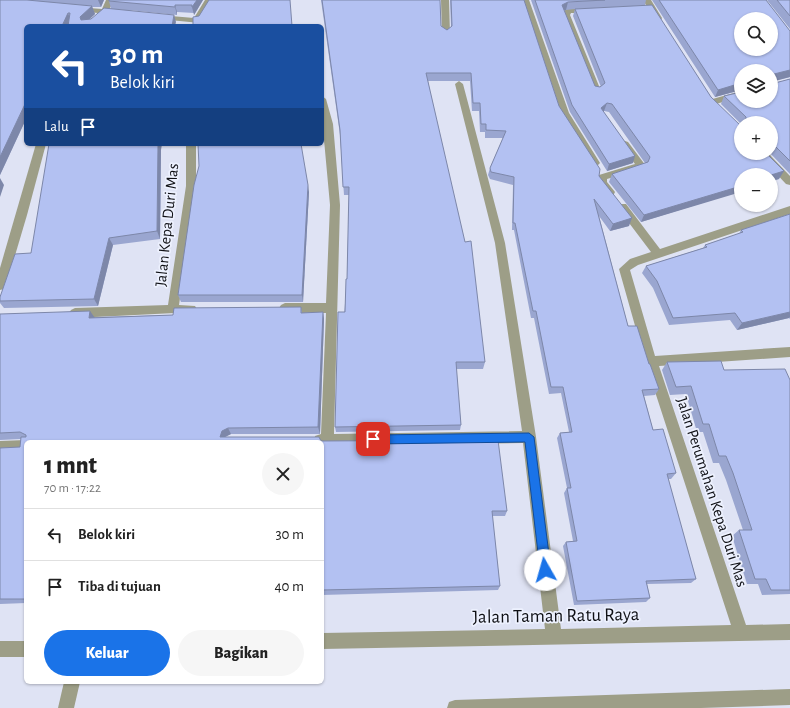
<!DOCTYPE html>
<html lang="id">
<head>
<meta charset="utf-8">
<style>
	:root { --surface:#fff; --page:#f6f6f6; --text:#222; --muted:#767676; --line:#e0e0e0; --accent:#1a73e8 }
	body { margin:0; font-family:"Alegreya Sans",sans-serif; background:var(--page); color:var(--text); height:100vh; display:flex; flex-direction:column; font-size:15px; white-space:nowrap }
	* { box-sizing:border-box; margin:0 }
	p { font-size:13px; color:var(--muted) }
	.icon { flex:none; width:22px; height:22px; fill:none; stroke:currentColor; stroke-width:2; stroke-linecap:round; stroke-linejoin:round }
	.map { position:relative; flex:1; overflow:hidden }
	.sheet { position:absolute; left:24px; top:440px; width:300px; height:244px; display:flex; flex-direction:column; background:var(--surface); border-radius:6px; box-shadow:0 1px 3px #0004 }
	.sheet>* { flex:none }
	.banner { position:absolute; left:24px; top:24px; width:300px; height:122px; border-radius:6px; box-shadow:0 1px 3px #0004; background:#1a4fa0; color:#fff; overflow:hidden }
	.controls { position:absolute; left:734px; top:12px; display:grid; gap:8px }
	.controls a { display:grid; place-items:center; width:44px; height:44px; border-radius:50%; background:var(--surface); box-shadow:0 1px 3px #0004; font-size:20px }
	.pin { position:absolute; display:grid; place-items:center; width:34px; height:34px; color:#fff; margin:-17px; border-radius:8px; box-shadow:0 2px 6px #0006 }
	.me { position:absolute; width:44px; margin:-22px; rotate:353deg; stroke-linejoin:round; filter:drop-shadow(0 0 3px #0008) }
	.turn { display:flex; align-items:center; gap:14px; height:84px; padding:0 20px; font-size:18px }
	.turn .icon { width:52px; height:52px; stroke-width:2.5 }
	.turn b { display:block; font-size:28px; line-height:34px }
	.then { display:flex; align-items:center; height:38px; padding:0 20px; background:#0003; gap:8px; font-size:15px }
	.round { display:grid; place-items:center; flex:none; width:42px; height:42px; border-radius:21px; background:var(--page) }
	.head { display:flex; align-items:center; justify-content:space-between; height:68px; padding:0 20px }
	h1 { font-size:24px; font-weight:800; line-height:30px }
	.cta { display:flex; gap:8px; margin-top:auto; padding:8px 20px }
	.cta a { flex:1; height:46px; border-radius:24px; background:var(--accent); color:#fff; font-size:16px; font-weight:800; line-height:46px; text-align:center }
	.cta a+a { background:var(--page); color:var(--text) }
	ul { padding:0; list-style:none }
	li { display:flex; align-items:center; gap:12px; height:52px; padding:0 20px; border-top:1px solid var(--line) }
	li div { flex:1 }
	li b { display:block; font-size:15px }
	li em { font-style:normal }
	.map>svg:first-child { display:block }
</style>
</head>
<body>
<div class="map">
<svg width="790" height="708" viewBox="0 0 790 708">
	<rect width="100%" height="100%" fill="#dfe3f4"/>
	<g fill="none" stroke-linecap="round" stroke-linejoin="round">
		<g fill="#9d9e87" fill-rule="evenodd">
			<path d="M106 0H114L109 10 120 13 116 15 106 14 93 26H84L98 13 77 11 73 9 77 7 102 9Z"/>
			<path d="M205 0H215L211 3 200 23 159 19 155 17 159 15 194 18Z"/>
			<path d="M441 0H449L450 34 446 36 442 34Z"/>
			<path d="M521 0H529L569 113 600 163 598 165H592L559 113Z"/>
			<path d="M643 0H651L662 18 661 20H655Z"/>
			<path d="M566 9H591L595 11 591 13H571L570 15 601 91 600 93 597 94 593 91 562 15Z"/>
			<path d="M459 81 463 84 505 243 536 437 561 629 731 625 645 361 619 269 630 259 651 252 617 207 618 204H626L660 249 790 206V214L638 265 630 270 655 356 790 347V357L659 366 746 625 790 624V640L322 649V633L545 629 523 443 327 446H322V442H314L315 436 321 434 326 313H285L281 311 279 308 281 305 285 303H326L330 205 322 118V96L326 99 333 124 340 205 334 434 522 431 495 243 455 84Z"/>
			<path d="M741 91V97L712 105 708 102 709 100Z"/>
			<path d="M625 141 628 142 646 166 644 168 607 179V182L615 192 614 194H606L597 183 599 175 635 164 620 144Z"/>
			<path d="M36 144H46L27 215 6 286 4 289 0 290V268Z"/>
			<path d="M186 144H196V186L179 305 195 306 197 309 195 312 75 318 71 316 69 313 71 310 75 308 168 305 186 186Z"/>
			<path d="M757 153H768L790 176V185L786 184Z"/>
			<path d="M26 440 31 442H26V452L0 453V441Z"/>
			<rect x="0" y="641" width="26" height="16"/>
			<path d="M64 682H80L74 708H58Z"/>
			<path d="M790 689V705L701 708H447L449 702 455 700Z"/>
		</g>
	</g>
	<g fill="#9aa6d0" fill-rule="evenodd">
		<path d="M0 0H104L101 7H92L95 14 89 20 111 9 109 1 203 0 194 15V13L177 12V15L129 10 176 22 26 26V119L0 175Z"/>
		<path d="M321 0H440L441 26 447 30 451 27 450 0H524L559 106 599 176 629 226 610 231 599 216 628 326 649 364 659 389 655 395 644 396 653 430 676 473 671 479H668L696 579 691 583 647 584 650 598 646 602 574 605 563 546 566 542 573 541 564 493 567 488 557 438 560 433 569 432 561 393 549 394 534 318H531L514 230H512L513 185 490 179 488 175 490 168 503 138H485V132H480L479 111H472L470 81H428L485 362 483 369H456L461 425 460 430 336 432 335 427 347 279 349 195H344L340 135Z"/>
		<path d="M531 0H646L645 5 711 97 779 179 641 222 609 182 612 174 645 163 609 112 604 111H603L633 163 607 171 570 112ZM575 9 573 16 601 87H600L595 86 564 10H566Z"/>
		<path d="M652 0H766L790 31V77L774 81 775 83 790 79V174L770 153H771V123H741V124L721 104 724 96 771 101 741 71V90L715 97Z"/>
		<path d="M767 0H790V29Z"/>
		<path d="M161 150 160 239 113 245 98 306 4 308 0 303V297L31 253Z"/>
		<path d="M199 166 309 192 303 302H181L178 295Z"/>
		<path d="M790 214V319L789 318 737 330 730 320 669 325 653 288 642 273 646 266 703 248 705 245 739 234 741 230Z"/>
		<path d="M301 307 302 313 323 312 324 319 320 434H231L225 437 321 441 507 511 505 516H492L500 586 498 590 322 595V442H26V603L0 604V448L20 447 21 439 0 440V314L94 317 173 315Z"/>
		<path d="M667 362 790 380V594L762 595 758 584H747L732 536 739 530H743L726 480 719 463H713L703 432H697L686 394 670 395 662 370Z"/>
	</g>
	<g fill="#7d87a9">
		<path d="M98 0H104L101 7Z"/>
		<path d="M197 0H203L194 15 192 7Z"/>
		<path d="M568 2 566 10 561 12 562 5Z"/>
		<path d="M175 5 177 12V15L175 7Z"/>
		<path d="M92 6 95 14 83 25 80 17Z"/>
		<path d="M68 13 71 21 69 26H62Z"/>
		<path d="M174 15 176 22 175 26H172Z"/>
		<path d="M790 70V77L771 82 774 74Z"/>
		<path d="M741 83V90L715 97 718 90Z"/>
		<path d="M26 102V119L0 175V157Z"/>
		<path d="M607 103 604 111 599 116 601 108Z"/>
		<path d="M158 144H162L161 150 160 239 157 231Z"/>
		<path d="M635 156 633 163 607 171 609 164Z"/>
		<path d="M784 171 779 179 771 181V175Z"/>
		<path d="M0 178 4 185 0 197Z"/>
		<path d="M308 185 309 192 303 302 302 295Z"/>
		<path d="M741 186V192L641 222 644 215Z"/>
		<path d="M632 218 629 226 610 231 613 224Z"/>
		<path d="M109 238 113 245 98 306 94 299Z"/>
		<path d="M90 311 95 318H89Z"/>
		<path d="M323 312 324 319 320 434 318 427Z"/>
		<path d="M790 312V317L789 318 737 330 742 323Z"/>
		<path d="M228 428 231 434 225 437H220L222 431Z"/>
	</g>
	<g fill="#b3c1f2" stroke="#7d87a9" fill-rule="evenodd">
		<path d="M0 0H27L92 6 80 17 81 20 91 19 104 8 174 15 172 26H68L70 13H68L62 26H26V102L0 157Z"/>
		<path d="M109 0H197L192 7V5H175V7L109 1Z"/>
		<path d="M209 0H290L292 26H193V17L199 16Z"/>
		<path d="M322 0H440L441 26 447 30 452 26 451 0H524L559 106 600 169 599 176 632 218 613 224 594 199 628 326H637L649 364H650L659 389 642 390 653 430 663 429 676 473 667 474 696 579 646 581 650 598 577 601 566 542 577 541 567 488H571L560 433 572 432 563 387H551L536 311H533L515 223H513L514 177 491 172 490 168 506 131 486 130V124H481L480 103H473L471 73H426L465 242 471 241 485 362H456L461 425 335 427 338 312H345L346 279H347L349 187H343L340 130Z"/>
		<path d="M535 0H605L568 2 562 5 595 86 600 87 605 83 575 9 652 5 711 97 741 126V153H766L784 171 771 175H741V186L644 215 612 174 648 162 650 157 612 104 607 103 601 108 635 156 609 164 572 105Z"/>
		<path d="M659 0H766L790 31V70L774 74V81L775 83 790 79V161L773 144H771V123H746V117L724 96 741 92V101H771V71H741V83L718 90ZM741 19H771V49H741Z"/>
		<path d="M777 0H790V16Z"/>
		<path d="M49 144H158L157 231 109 238 94 299 0 301V297L15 254 31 253Z"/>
		<path d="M198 144H301L308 185 302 295H178L194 185 199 166Z"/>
		<path d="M790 214V312L742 323 735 313 673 318 657 281 646 266 707 247 705 245 743 232 741 230Z"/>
		<path d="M301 307V313L323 312 318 427 228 428 222 431 220 437H319L321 441 498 440 507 511H492L500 586 322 590V442H26V599H0V448L20 447 21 437H26V435L20 432 0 433V314L90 311 89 318 173 315 174 308Z"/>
		<path d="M721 361 724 370 785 369 790 380V590H771L766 579H755L739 530H752L733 473 726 456H719L709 424H703L691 386 676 387 667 362Z"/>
	</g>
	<path fill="#1a73e8" stroke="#114b97" d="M529 433 534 437 551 570 549 574 545 576 541 574 540 570 525 442 373 444 368 439 373 435Z"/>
	<g text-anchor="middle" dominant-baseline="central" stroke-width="3.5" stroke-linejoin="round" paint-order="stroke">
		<g font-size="16" fill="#0f1015" stroke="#edf1fe">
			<text transform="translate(167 225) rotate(-84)">Jalan Kepa Duri Mas</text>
			<text transform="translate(712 492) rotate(72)">Jalan Perumahan Kepa Duri Mas</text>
		</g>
		<g font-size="19" fill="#0f1015" stroke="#edf1fe">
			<text transform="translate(556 616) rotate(-1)">Jalan Taman Ratu Raya</text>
		</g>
	</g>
</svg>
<div class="controls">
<a><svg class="icon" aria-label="search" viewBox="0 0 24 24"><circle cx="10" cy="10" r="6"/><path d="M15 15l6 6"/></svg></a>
<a><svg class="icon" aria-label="layers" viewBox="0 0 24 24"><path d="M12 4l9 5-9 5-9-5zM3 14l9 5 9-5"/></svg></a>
<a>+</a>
<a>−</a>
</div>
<div class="pin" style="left:373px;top:439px;background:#d93025"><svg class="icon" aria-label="arrive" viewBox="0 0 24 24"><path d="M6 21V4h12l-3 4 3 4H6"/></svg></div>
<svg class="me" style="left:545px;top:570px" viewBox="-20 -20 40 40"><circle r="19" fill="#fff"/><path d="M0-13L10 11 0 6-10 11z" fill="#1a73e8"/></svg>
<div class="banner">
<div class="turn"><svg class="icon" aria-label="left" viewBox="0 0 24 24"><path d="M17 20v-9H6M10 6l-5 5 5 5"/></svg><div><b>30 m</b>Belok kiri</div></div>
<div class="then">Lalu<svg class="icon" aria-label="arrive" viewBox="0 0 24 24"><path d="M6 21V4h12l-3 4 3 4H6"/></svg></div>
</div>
<section class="sheet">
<div class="head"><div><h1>1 mnt</h1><p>70 m · 17:22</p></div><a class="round"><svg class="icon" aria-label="close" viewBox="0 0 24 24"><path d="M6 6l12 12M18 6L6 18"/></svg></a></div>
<ul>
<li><svg class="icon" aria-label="left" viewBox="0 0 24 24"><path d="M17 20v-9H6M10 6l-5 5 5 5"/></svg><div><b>Belok kiri</b></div><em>30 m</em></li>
<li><svg class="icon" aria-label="arrive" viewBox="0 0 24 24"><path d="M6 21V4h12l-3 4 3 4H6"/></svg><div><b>Tiba di tujuan</b></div><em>40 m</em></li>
</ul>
<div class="cta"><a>Keluar</a><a>Bagikan</a></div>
</section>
</div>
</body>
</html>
